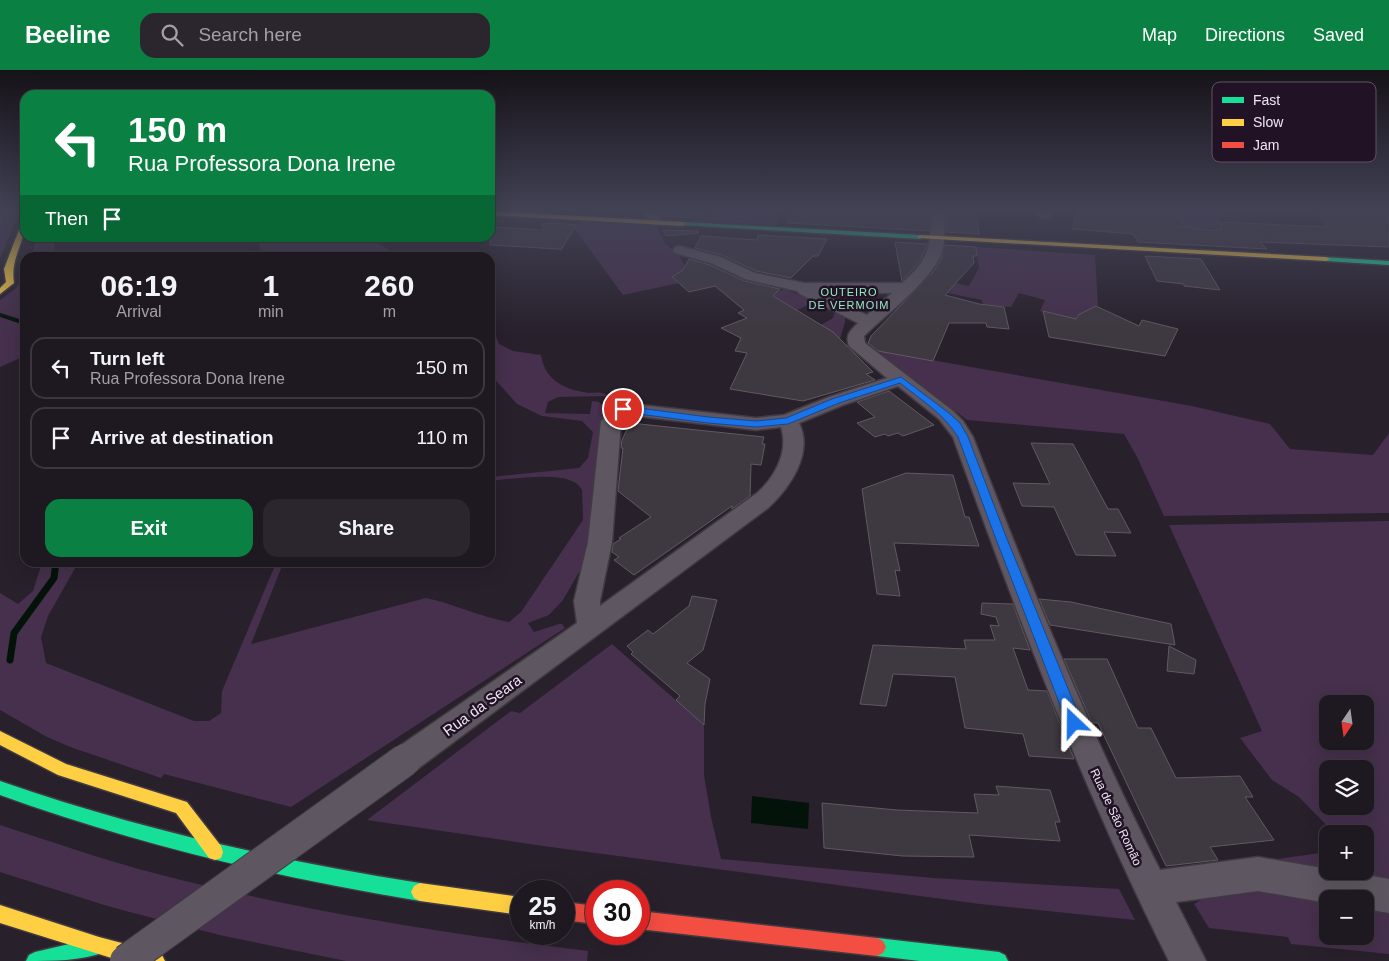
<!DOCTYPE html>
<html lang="en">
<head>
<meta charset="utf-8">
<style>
	:root { --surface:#1e1820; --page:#2b252d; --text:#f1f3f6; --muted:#a1a0a5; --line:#3c373e; --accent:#0b8043 }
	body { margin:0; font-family:Arial,sans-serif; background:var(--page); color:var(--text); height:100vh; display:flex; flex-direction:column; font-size:19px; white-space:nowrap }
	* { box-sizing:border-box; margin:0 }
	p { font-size:16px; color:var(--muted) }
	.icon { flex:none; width:28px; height:28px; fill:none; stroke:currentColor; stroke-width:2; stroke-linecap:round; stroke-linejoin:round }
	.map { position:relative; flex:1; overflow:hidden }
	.panel { position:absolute; left:20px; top:182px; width:475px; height:315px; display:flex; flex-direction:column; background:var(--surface); border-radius:15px; box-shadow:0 5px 20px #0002,0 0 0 1px var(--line) }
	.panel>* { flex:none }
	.hud { position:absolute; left:20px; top:20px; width:475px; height:152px; border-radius:15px; box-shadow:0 5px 20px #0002,0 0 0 1px var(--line); background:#0b8043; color:#fff; overflow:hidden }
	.needle { width:32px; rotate:193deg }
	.controls { position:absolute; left:1319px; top:625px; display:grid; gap:10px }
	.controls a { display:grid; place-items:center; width:55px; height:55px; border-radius:10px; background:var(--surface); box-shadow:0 5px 20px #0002,0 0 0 1px var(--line); font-size:25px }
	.speed { position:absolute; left:510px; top:810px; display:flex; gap:10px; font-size:25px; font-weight:700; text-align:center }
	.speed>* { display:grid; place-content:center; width:65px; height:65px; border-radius:50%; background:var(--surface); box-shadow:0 5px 20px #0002,0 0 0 1px var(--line); line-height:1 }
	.speed small { font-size:12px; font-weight:400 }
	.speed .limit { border:8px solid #d22; background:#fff; color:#111 }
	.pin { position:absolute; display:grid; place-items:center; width:42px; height:42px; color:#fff; margin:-21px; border:2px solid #fff; border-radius:50%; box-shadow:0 1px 5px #0007 }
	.me { position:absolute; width:55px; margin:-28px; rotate:337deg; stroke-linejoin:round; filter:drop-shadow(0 0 4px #0008) }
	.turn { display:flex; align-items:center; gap:18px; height:105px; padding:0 25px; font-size:22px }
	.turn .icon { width:65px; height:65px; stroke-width:2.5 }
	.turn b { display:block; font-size:35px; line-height:42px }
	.then { display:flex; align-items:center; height:48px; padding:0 25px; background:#0003; gap:10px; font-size:19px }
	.eta { display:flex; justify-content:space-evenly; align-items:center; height:85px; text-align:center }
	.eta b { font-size:30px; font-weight:800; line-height:35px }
	.button { display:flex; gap:10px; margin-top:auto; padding:10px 25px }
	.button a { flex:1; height:58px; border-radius:15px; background:var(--accent); color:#fff; font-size:20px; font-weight:800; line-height:58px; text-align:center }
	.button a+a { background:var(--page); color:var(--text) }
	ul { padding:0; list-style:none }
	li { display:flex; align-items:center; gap:15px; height:62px; margin:0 10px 8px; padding:0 15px; border:2px solid var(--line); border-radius:15px }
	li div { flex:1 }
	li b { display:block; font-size:19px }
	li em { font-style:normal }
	header { display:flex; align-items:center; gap:30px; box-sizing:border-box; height:70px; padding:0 25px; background:var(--accent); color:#fff }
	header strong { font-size:24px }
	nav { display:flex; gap:28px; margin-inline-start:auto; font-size:18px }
	.search { width:350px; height:45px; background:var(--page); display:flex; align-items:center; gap:12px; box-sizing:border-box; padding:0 18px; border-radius:15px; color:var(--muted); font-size:19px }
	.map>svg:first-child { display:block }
</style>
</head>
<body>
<header>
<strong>Beeline</strong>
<div class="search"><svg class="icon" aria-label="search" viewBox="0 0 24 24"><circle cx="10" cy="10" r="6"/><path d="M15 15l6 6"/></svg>Search here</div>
<nav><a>Map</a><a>Directions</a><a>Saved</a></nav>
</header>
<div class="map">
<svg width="1389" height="891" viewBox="0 0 1389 891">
	<rect width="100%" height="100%" fill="#28202b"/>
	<g fill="#46304d" fill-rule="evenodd">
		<path d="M0 139H21L0 188Z"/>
		<path d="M689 139C699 139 706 146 716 144L715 139H778V155L694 151Z"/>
		<path d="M1163 139H1222L1227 146H1218L1222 160 1182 156Z"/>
		<path d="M578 151 656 155 665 173 678 184 685 196 696 206 676 211 679 213 623 225 574 158Z"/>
		<path d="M37 168H54V176L57 187H31Z"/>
		<path d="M258 168H369L401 187H262Z"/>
		<path d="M976 177 1095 185 1098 235 1076 246V250L1040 241 1045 230 1019 223 1011 237 983 235 982 230 918 217 925 208 931 207 969 216 979 198Z"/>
		<path d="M25 207V245L22 249 25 250V286L0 297V230L15 219Z"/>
		<path d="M784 219 817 231 797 240 770 224Z"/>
		<path d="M833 238 845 245V252L840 269 821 255 833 248 835 242Z"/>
		<path d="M490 257 494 261 499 274 513 281 541 285C545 311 566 320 589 323 597 323 601 321 608 326L558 327 548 332 545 343 590 344 592 331 599 332 604 337 601 404 593 478 563 530 549 545 528 553 534 562 559 554H562L565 558 291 737 164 704 161 708 73 678 47 667 0 640V523L18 534 33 521 42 493H78L48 546 41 567 46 593 194 651H209L221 643 222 621 276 493H283L282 496 251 574 426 528C455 534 480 547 509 552L521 542 583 450 582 420C580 417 577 413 574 412 556 402 510 409 490 411V407L579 398 588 388 593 362 582 351 542 346 517 334 490 304Z"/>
		<path d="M875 280 1192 336 1270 354 1290 379 1373 385 1389 363V443L1164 446 1137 387 1124 364 967 350Z"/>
		<path d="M1389 451V812L1263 791 1327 782 1328 801H1365V764H1335L1299 727 1272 710 1240 668 1262 661 1169 455ZM1328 634H1365V671H1328ZM1328 699H1365V736H1328Z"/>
		<path d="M612 574 704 655V705L711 747 721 789 934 808 1119 819 1135 850 980 834 550 777 367 750 511 641 520 643Z"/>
		<path d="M0 755C61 775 122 796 185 811 318 843 453 865 588 881L587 891H346L224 866 137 844 104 835 0 802Z"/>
		<path d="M1253 817 1328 829V866H1365V834L1389 838V884L1291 874 1288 867 1209 858 1194 834 1213 823Z"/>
	</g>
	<path fill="#04130a" d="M752 726 809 733 808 759 751 753Z"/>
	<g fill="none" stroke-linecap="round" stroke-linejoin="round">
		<g stroke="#04130a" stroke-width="4">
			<path d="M0 143 1 139"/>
			<path d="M0 245 25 253"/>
		</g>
		<path stroke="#04130a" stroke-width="7" d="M10 590 14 563 54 508 56 492"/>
	</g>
	<g fill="#3e3840" stroke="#605963">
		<path d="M684 139H689L693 148 661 146 657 141Z"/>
		<path d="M788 139H930L936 140 930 146 929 161 788 153Z"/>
		<path d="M1078 139H1163L1178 156 1218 161 1217 159 1222 160 1220 152 1329 157 1311 139H1389V177L1260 172 1267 179 1138 172 1133 164 1072 159Z"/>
		<path d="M960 141 976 143 979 164 946 162V148Z"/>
		<path d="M555 153 576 155 561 180 559 179 490 175V157L545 160 541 154Z"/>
		<path d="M663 160 698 161V163L666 166Z"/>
		<path d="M758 165 827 169 818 186H813L791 208 756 201 722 185 695 178 701 166 757 170Z"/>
		<path d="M895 172 927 174 921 190 902 211Z"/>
		<path d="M945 175 976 177 977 186H973L974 193 945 225 979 234 1004 237 1009 259 987 257 986 253H949L933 291 878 281 868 273 871 266 933 202 941 190Z"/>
		<path d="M1145 186 1201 189 1220 220 1184 216V214L1157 211Z"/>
		<path d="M689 189 710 195 745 211 780 219 773 226 833 262 873 302 866 304 875 310 803 331 730 319 747 283 735 281 741 268 721 258 747 248 738 243 744 240 715 216 689 222 672 207 683 200Z"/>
		<path d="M1096 236 1139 256 1142 250 1178 259 1165 286 1049 267 1043 241 1076 249 1078 245Z"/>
		<path d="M889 321 918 343 934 355 903 366 898 363 888 366 885 364 875 367 857 353 875 347 857 332Z"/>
		<path d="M630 353 764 367 762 374H765L761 395 751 394 750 426 732 439V436L634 505 614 490 619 487 612 482 613 474 621 469 619 468 651 447 618 421 623 378H621L622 370Z"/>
		<path d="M1031 373 1073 374 1108 439H1118L1131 463 1104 462 1116 486 1076 485 1054 437 1022 436 1013 413 1050 414Z"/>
		<path d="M906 403 953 405 965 447H969L979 476 894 473 900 501 895 500 900 526 877 524 862 419Z"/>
		<path d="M692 526 717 530 703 580 687 593 710 609 705 634 704 655 676 630 680 626 631 584 633 582 627 576 648 560 653 564 689 536Z"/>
		<path d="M1039 529 1071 532 1171 554 1175 575 1050 555Z"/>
		<path d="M982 533 1013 534 1030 580 1013 578 1028 620 1047 621 1074 689 1029 686 1023 664 965 658 955 607 893 604 886 636 860 634 873 575 966 579 964 570H995L990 555 999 556 996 547 981 544Z"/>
		<path d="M1169 576 1196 590 1194 604 1167 601Z"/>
		<path d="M1064 589H1107L1138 658H1151L1176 708 1240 706 1253 727H1245L1274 770 1210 777 1218 790 1166 796 1098 653H1092Z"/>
		<path d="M996 716 1050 720 1060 752H1055L1060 771 969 765 974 787 903 786 824 778 822 733 897 740 978 743 974 724 999 725Z"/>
	</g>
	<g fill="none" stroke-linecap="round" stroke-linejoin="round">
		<g stroke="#413a43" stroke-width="3">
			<g id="street">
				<path d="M641 139H653L663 152 661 155H651Z"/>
				<path d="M939 139H959L957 142 944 147C944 157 945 168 943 178 938 206 885 245 864 266L865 273 953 341 963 351 973 367C1030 514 1088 659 1160 800L1258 787 1328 799V801H1344L1389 809V843L1365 839V829H1328V833L1258 821 1176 832 1206 891H1169C1084 722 1017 545 953 367L939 349 898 316 843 335 799 353C814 383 790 418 768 438L416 700 405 704 394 700 390 690 394 680 577 553 574 531 588 472 601 351 616 335 623 333 756 348 784 345 829 327 887 308 849 276C845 265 850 261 858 253L800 224 797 221 745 209 711 193 675 183 673 180 675 177 680 176 721 187 755 203 804 213H902C929 189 929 181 932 146ZM821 223H892L867 245ZM628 345 756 360 781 357C789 382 775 407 757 423L600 536V531L612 472 621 352Z"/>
				<path d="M1029 139H1045L1052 145 1051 148H1041Z"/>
			</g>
		</g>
		<g stroke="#413a43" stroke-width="3">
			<g id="fast">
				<path d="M683 152 920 165 923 167 920 169 681 155V153Z"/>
				<path d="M1323 187 1389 191V195L1326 191 1322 189Z"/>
				<path d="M0 711C137 759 277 790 420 813L426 816 429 822 426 828 420 831C276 807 138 775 0 725Z"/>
				<path d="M99 867 105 870 108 876 105 882C80 891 53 891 26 891L29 885 35 882Z"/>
				<path d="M877 868 999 882 1005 885 1008 891H920L877 886 871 883 868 877 871 871Z"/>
			</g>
		</g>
		<g stroke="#413a43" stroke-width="3">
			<g id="slow">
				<path d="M490 141 683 152 686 154 683 156 490 145Z"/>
				<path d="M25 150C25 175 10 187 14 213L0 224V218L6 212 4 199 22 152Z"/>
				<path d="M920 165 1326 187 1330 189 1326 191 918 168V166Z"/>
				<path d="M0 661 66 694 187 732 221 776 223 782 221 788 215 790 209 788 176 743 58 705 0 675Z"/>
				<path d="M420 813 521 827V845L420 831 414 828 411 822 414 816Z"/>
				<path d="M0 835 99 867 156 882 162 885 165 891H121L0 853Z"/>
			</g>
		</g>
		<g stroke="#413a43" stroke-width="3">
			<g id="jam">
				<path d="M564 832 596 836V854L564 850Z"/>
				<path d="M639 841 877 868 883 871 886 877 883 883 877 886 639 859Z"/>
			</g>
		</g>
		<use href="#street" fill="#5e5761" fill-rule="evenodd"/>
		<use href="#fast" fill="#16e098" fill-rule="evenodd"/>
		<use href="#slow" fill="#ffcf43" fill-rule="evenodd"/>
		<use href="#jam" fill="#f24e42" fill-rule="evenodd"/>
		<g stroke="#413a43" stroke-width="34" stroke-linecap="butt">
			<path id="street-bridge" d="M126 891 405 690"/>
		</g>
		<use href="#street-bridge" stroke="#5e5761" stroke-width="32"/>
	</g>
	<linearGradient id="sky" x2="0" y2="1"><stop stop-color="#161218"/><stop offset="0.53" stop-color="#424255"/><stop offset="1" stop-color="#424255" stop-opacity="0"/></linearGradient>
	<rect width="1389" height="264" fill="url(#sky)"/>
	<path fill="#1a73e8" stroke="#114b97" d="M901 307 949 343 960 353 968 367 1005 464 1082 653 1080 657 1074 659 1069 657 1067 653 994 464 958 367C944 344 920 329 900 313L839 333 788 354 756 357 708 353 623 342 618 339 623 336 708 347 756 351 786 348 832 329Z"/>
	<g text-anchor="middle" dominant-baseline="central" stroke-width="5" stroke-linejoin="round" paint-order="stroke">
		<g font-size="11" letter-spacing="1" fill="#95e9c1" stroke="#211325">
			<text x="849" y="222">OUTEIRO<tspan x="849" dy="13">DE VERMOIM</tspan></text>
		</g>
		<g font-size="12" fill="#efe5f2" stroke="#211325">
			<text transform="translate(1116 747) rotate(65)">Rua de São Romão</text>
		</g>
		<g font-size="15" fill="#efe5f2" stroke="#211325">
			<text transform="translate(482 635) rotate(-36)">Rua da Seara</text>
		</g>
	</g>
	<rect x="1212" y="12" width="164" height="80" rx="8" fill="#211325" stroke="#5f5262" stroke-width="1"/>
	<rect x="1222" y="27" width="22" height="6" fill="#16e098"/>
	<rect x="1222" y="49" width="22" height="7" fill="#ffcf43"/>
	<rect x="1222" y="72" width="22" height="6" fill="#f24e42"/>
	<g font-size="14" fill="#efe5f2">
		<text x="1253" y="35">Fast</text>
		<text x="1253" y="57">Slow</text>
		<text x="1253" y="80">Jam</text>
	</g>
</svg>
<div class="controls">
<a><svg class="needle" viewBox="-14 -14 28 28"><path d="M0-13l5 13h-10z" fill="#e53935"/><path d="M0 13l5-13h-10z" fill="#a1a0a5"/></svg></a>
<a><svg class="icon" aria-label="layers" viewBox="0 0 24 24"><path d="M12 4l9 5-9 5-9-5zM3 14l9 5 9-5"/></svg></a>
<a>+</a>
<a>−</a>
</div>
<div class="speed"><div>25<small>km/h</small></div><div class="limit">30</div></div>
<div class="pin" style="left:623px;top:339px;background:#d93025"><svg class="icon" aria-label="arrive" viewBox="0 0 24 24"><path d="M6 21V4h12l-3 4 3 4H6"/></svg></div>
<svg class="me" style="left:1074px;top:653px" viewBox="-20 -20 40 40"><path d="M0-17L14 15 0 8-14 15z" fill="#1a73e8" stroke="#fff" stroke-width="4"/></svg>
<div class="hud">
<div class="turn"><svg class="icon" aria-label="left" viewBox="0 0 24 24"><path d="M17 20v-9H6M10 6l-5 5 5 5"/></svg><div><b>150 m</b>Rua Professora Dona Irene</div></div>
<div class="then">Then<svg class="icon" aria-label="arrive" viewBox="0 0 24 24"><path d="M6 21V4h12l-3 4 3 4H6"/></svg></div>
</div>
<section class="panel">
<div class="eta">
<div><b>06:19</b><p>Arrival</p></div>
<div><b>1</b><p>min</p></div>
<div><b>260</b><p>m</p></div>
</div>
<ul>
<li><svg class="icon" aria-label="left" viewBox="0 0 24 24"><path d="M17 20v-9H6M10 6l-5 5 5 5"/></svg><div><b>Turn left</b><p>Rua Professora Dona Irene</p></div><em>150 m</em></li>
<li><svg class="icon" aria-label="arrive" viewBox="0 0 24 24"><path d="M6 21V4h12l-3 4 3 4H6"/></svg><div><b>Arrive at destination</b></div><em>110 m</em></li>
</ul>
<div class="button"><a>Exit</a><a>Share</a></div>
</section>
</div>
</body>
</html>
